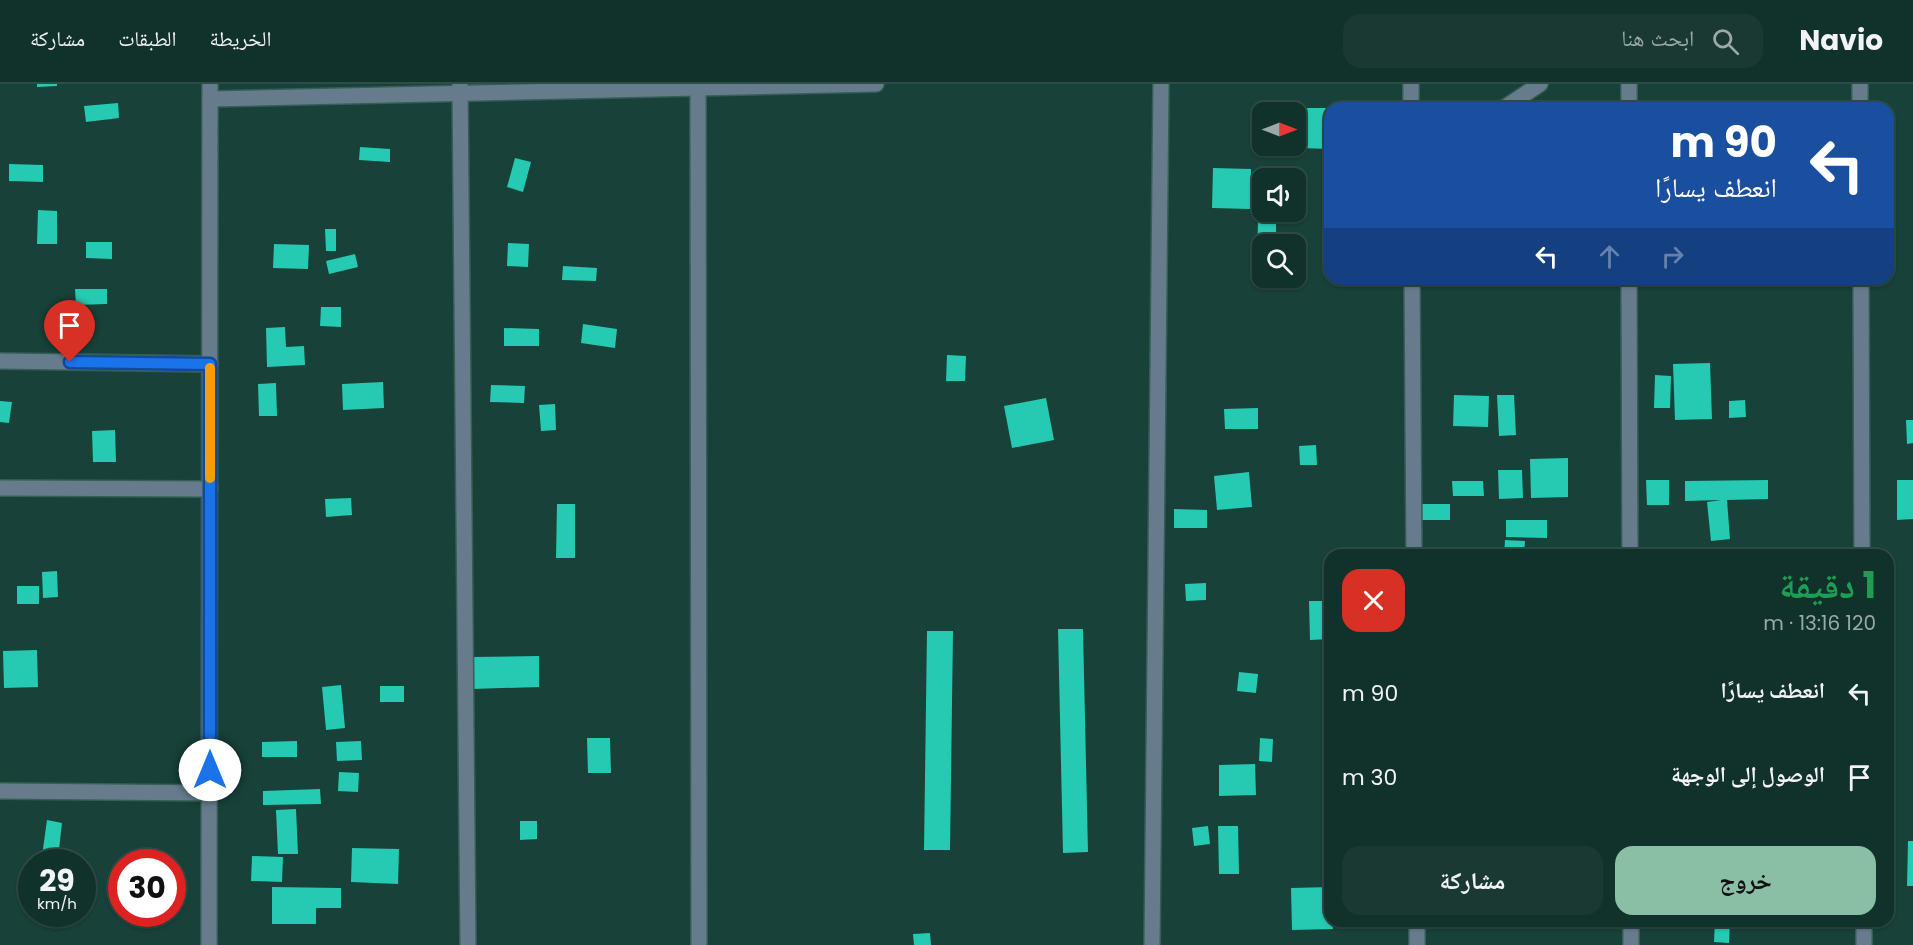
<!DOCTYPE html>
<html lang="ar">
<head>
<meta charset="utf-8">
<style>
	:root { --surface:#11312b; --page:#1a3933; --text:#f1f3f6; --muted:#9ca9a9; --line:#304c47; --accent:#8abfa5 }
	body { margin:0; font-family:Poppins,"Noto Naskh Arabic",sans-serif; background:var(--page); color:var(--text); direction:rtl; height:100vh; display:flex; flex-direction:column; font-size:22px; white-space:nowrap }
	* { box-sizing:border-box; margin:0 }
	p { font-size:20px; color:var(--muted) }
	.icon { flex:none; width:33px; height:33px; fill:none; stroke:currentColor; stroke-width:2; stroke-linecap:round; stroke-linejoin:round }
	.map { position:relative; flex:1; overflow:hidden; direction:ltr }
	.panel { position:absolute; left:1324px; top:465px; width:570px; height:378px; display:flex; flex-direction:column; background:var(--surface); border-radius:18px; box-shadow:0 2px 4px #0004,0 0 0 2px var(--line); direction:rtl }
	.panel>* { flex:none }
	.hud { position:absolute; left:1324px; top:18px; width:570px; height:183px; border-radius:18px; box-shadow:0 2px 4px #0004,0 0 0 2px var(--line); direction:rtl; background:#1a4fa0; color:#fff; overflow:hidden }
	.needle { width:39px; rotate:90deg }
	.buttons { position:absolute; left:1252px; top:18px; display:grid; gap:12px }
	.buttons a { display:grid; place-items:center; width:54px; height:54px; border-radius:12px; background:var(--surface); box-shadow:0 2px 4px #0004,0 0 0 2px var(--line); font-size:30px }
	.speed { position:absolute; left:18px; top:765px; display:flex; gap:12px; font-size:30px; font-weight:700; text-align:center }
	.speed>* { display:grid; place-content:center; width:78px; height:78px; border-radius:50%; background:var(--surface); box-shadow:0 2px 4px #0004,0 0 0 2px var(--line); line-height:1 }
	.speed small { font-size:15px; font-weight:400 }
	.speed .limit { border:9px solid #d22; background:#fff; color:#111 }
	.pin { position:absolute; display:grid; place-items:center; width:51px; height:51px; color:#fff; margin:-62px -26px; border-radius:50% 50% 50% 0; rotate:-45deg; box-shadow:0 0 6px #0007 }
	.pin .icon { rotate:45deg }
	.me { position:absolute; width:66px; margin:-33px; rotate:0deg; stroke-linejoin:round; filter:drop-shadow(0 0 4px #0008) }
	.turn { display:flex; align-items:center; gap:21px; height:126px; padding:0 18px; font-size:27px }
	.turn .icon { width:78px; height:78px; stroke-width:2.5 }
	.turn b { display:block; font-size:42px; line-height:51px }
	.lanes { display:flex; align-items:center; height:57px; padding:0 18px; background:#0003; justify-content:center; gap:30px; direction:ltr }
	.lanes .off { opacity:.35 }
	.round { display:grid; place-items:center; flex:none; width:63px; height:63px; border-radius:18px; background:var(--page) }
	.head { display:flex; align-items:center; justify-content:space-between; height:102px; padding:0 18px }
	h1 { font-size:36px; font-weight:700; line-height:45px; color:#1e9e55 }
	.button { display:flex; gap:12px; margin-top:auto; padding:12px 18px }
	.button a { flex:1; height:69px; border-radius:18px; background:var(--accent); color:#111; font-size:24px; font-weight:700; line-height:69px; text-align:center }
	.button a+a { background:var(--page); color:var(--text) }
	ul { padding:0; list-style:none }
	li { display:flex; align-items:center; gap:18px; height:84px; padding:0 18px }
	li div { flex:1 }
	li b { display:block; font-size:22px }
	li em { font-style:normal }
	header { display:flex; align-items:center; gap:36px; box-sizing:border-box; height:84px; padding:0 30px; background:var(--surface); border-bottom:2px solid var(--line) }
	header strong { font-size:28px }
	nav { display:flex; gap:33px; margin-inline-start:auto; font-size:21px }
	.search { width:420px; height:54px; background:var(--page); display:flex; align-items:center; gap:15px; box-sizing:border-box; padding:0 21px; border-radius:18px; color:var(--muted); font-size:22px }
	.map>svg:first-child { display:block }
</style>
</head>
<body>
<header>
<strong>Navio</strong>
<div class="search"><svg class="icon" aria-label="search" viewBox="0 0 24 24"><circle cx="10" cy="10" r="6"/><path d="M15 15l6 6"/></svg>ابحث هنا</div>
<nav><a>الخريطة</a><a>الطبقات</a><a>مشاركة</a></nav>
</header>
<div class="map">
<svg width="1913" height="861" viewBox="0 0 1913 861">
	<rect width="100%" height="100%" fill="#174139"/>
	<g fill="#26c9b2">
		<path d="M37 0H57V2L37 3Z"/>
		<path d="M118 19 119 34 86 38 84 22Z"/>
		<path d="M1301 24H1330V65L1300 64Z"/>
		<path d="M1296 32H1298L1299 60H1296Z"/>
		<path d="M360 63 390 65V78L359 76Z"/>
		<path d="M515 74 531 78 523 108 507 103Z"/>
		<path d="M9 80 43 81V98L9 97Z"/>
		<path d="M1213 84 1251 85 1250 125 1212 124Z"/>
		<path d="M38 126 57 127V160H37Z"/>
		<path d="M1258 136 1276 137V160H1263V178H1257Z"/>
		<path d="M325 145H336V167H326Z"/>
		<path d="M86 158H112V175L86 174Z"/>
		<path d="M508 159 529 160 528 183 507 182Z"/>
		<path d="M274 160 309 161 308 185 273 184Z"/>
		<path d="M355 170 358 183 329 190 326 177Z"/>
		<path d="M563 182 597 184 596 197 562 196Z"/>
		<path d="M75 205H107V220L76 221Z"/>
		<path d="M321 223H341V243L320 242Z"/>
		<path d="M583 240 617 245 615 264 581 259Z"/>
		<path d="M285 243 286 263 304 262 305 281 267 283 266 244Z"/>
		<path d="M504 244 539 245V262H504Z"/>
		<path d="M947 271 966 272 965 297H946Z"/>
		<path d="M1710 279 1712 335 1675 336 1673 280Z"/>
		<path d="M1655 291 1671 292 1670 324H1654Z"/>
		<path d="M383 298 384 324 343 326 342 300Z"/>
		<path d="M276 299 277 332H259L258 300Z"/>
		<path d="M491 301 525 302 524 319 490 318Z"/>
		<path d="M1454 311 1489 312 1488 343 1453 342Z"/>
		<path d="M1497 311H1514L1516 351 1499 352Z"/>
		<path d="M1046 314 1054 356 1012 364 1004 322Z"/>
		<path d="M1745 316 1746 333 1729 334V317Z"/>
		<path d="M0 317 12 318 9 339 0 338Z"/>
		<path d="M555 320 556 346 541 347 539 321Z"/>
		<path d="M1258 324V345H1225L1224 325Z"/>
		<path d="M1906 336H1913V359L1907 360Z"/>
		<path d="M115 346 116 378H93L92 347Z"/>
		<path d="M1316 361 1317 381H1300L1299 362Z"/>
		<path d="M1568 374V413L1531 414 1530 375Z"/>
		<path d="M1498 386H1522L1523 414 1499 415Z"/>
		<path d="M1249 388 1252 423 1217 426 1214 392Z"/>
		<path d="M1646 396H1669V421H1647Z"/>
		<path d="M1768 396V415L1727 416 1730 455 1711 457 1707 418 1721 416 1685 417V397Z"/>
		<path d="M1897 396H1913V435L1897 436Z"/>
		<path d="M1452 397H1483L1484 412H1453Z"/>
		<path d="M351 414 352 431 326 433 325 415Z"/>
		<path d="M557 420H575V474H556Z"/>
		<rect x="1417" y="420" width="33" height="16"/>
		<path d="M1174 425 1207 426V444H1174Z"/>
		<path d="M1506 436H1547V454L1506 453Z"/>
		<path d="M1505 456 1525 457 1524 471H1504Z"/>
		<path d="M57 487 58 513 43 514 42 488Z"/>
		<path d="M1206 499V516L1186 517 1185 500Z"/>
		<rect x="17" y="502" width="22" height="18"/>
		<path d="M1309 517H1330V555L1310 556Z"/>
		<path d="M1058 545H1083L1088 768 1063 769Z"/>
		<path d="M927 547H953L950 766H924Z"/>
		<path d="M37 566 38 603 4 604 3 567Z"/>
		<path d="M539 572V603L472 605V573Z"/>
		<path d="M1239 588 1258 590 1256 609 1237 607Z"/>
		<path d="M341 601 345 644 326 646 322 603Z"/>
		<rect x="380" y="602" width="24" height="16"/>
		<path d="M587 654H610L611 689H588Z"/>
		<path d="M1260 654 1273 655 1272 678 1259 677Z"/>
		<path d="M297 657V673H262V658Z"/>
		<path d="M361 657 362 676 337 677 336 658Z"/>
		<path d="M1324 664H1330V679L1323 678Z"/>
		<path d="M1255 680 1256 711 1219 712V681Z"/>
		<path d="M339 688 359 689 358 708 338 707Z"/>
		<path d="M320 705 321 720 263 721V707Z"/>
		<path d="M296 725 298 770H278L276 726Z"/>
		<path d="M47 736 62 739 58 774 42 772Z"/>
		<path d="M520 737H537V755L520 756Z"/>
		<path d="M1208 742 1210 760 1194 762 1192 744Z"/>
		<path d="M1218 742H1238L1239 790H1219Z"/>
		<path d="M1908 757H1913V802H1907Z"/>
		<path d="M352 764 399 765 398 800 351 798Z"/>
		<path d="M252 772 283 773 282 798 251 797Z"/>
		<path d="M272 803 341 804V824H316V840H272Z"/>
		<path d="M1330 803V837H1332L1333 845 1292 846 1291 804Z"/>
		<path d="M1715 837H1730L1729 859 1714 858Z"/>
		<path d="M930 849 931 861H914L913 850Z"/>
	</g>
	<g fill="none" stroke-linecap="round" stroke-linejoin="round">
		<g stroke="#355e56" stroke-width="18">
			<g id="minor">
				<path d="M460 0 468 861"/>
				<path d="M698 0 699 861"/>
				<path d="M1411 0V24"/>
				<path d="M1629 0V24"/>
				<path d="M1860 0V24"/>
				<path d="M210 15 876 0"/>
				<path d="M1504 24 1540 0"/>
				<path d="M1412 195 1414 471"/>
				<path d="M1629 195 1630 471"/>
				<path d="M1861 195 1862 471"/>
				<path d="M0 277 210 280"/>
				<path d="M0 404 210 405"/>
				<path d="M0 707 210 709"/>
				<path d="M1417 837V861"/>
				<path d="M1631 837V861"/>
				<path d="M1864 837V861"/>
				<path d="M209 861 210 0"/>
				<path d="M1152 861 1161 0"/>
			</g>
		</g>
		<use href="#minor" stroke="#667c8d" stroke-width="15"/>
	</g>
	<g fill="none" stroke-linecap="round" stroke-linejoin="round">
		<g stroke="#114b97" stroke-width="15">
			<path id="route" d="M70 278 210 280V686"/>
		</g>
		<use href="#route" stroke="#1a73e8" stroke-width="10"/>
		<path stroke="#f59e0b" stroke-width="10" d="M210 284V394"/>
	</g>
</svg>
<div class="buttons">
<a><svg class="needle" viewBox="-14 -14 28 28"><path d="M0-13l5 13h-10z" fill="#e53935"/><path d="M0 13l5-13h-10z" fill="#9ca9a9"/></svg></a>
<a><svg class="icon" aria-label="sound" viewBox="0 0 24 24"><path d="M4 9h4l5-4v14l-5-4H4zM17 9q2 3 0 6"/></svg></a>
<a><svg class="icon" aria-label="search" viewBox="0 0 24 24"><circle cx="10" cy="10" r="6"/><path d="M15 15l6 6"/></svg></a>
</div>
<div class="speed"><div>29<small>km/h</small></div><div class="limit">30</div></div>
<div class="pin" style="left:70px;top:278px;background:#d93025"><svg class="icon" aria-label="arrive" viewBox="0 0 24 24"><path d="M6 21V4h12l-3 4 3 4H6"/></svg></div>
<svg class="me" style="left:210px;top:686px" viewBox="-20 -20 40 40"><circle r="19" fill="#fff"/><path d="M0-13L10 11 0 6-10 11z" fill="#1a73e8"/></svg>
<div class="hud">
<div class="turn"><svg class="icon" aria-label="left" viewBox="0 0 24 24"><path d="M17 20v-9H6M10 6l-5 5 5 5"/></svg><div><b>90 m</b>انعطف يسارًا</div></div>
<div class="lanes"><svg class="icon" aria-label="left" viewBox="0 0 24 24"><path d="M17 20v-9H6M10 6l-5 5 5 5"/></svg><svg class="icon off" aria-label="ahead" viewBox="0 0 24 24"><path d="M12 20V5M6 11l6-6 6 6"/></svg><svg class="icon off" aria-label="right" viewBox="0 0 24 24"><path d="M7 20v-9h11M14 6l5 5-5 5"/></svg></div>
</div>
<section class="panel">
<div class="head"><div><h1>1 دقيقة</h1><p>120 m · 13:16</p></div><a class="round" style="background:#d93025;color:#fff"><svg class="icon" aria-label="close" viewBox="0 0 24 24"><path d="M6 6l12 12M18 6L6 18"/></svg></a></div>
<ul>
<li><svg class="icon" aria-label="left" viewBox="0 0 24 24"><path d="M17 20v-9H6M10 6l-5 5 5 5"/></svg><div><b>انعطف يسارًا</b></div><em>90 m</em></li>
<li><svg class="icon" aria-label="arrive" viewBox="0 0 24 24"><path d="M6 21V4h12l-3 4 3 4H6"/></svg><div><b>الوصول إلى الوجهة</b></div><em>30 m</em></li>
</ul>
<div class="button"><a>خروج</a><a>مشاركة</a></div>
</section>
</div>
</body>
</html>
